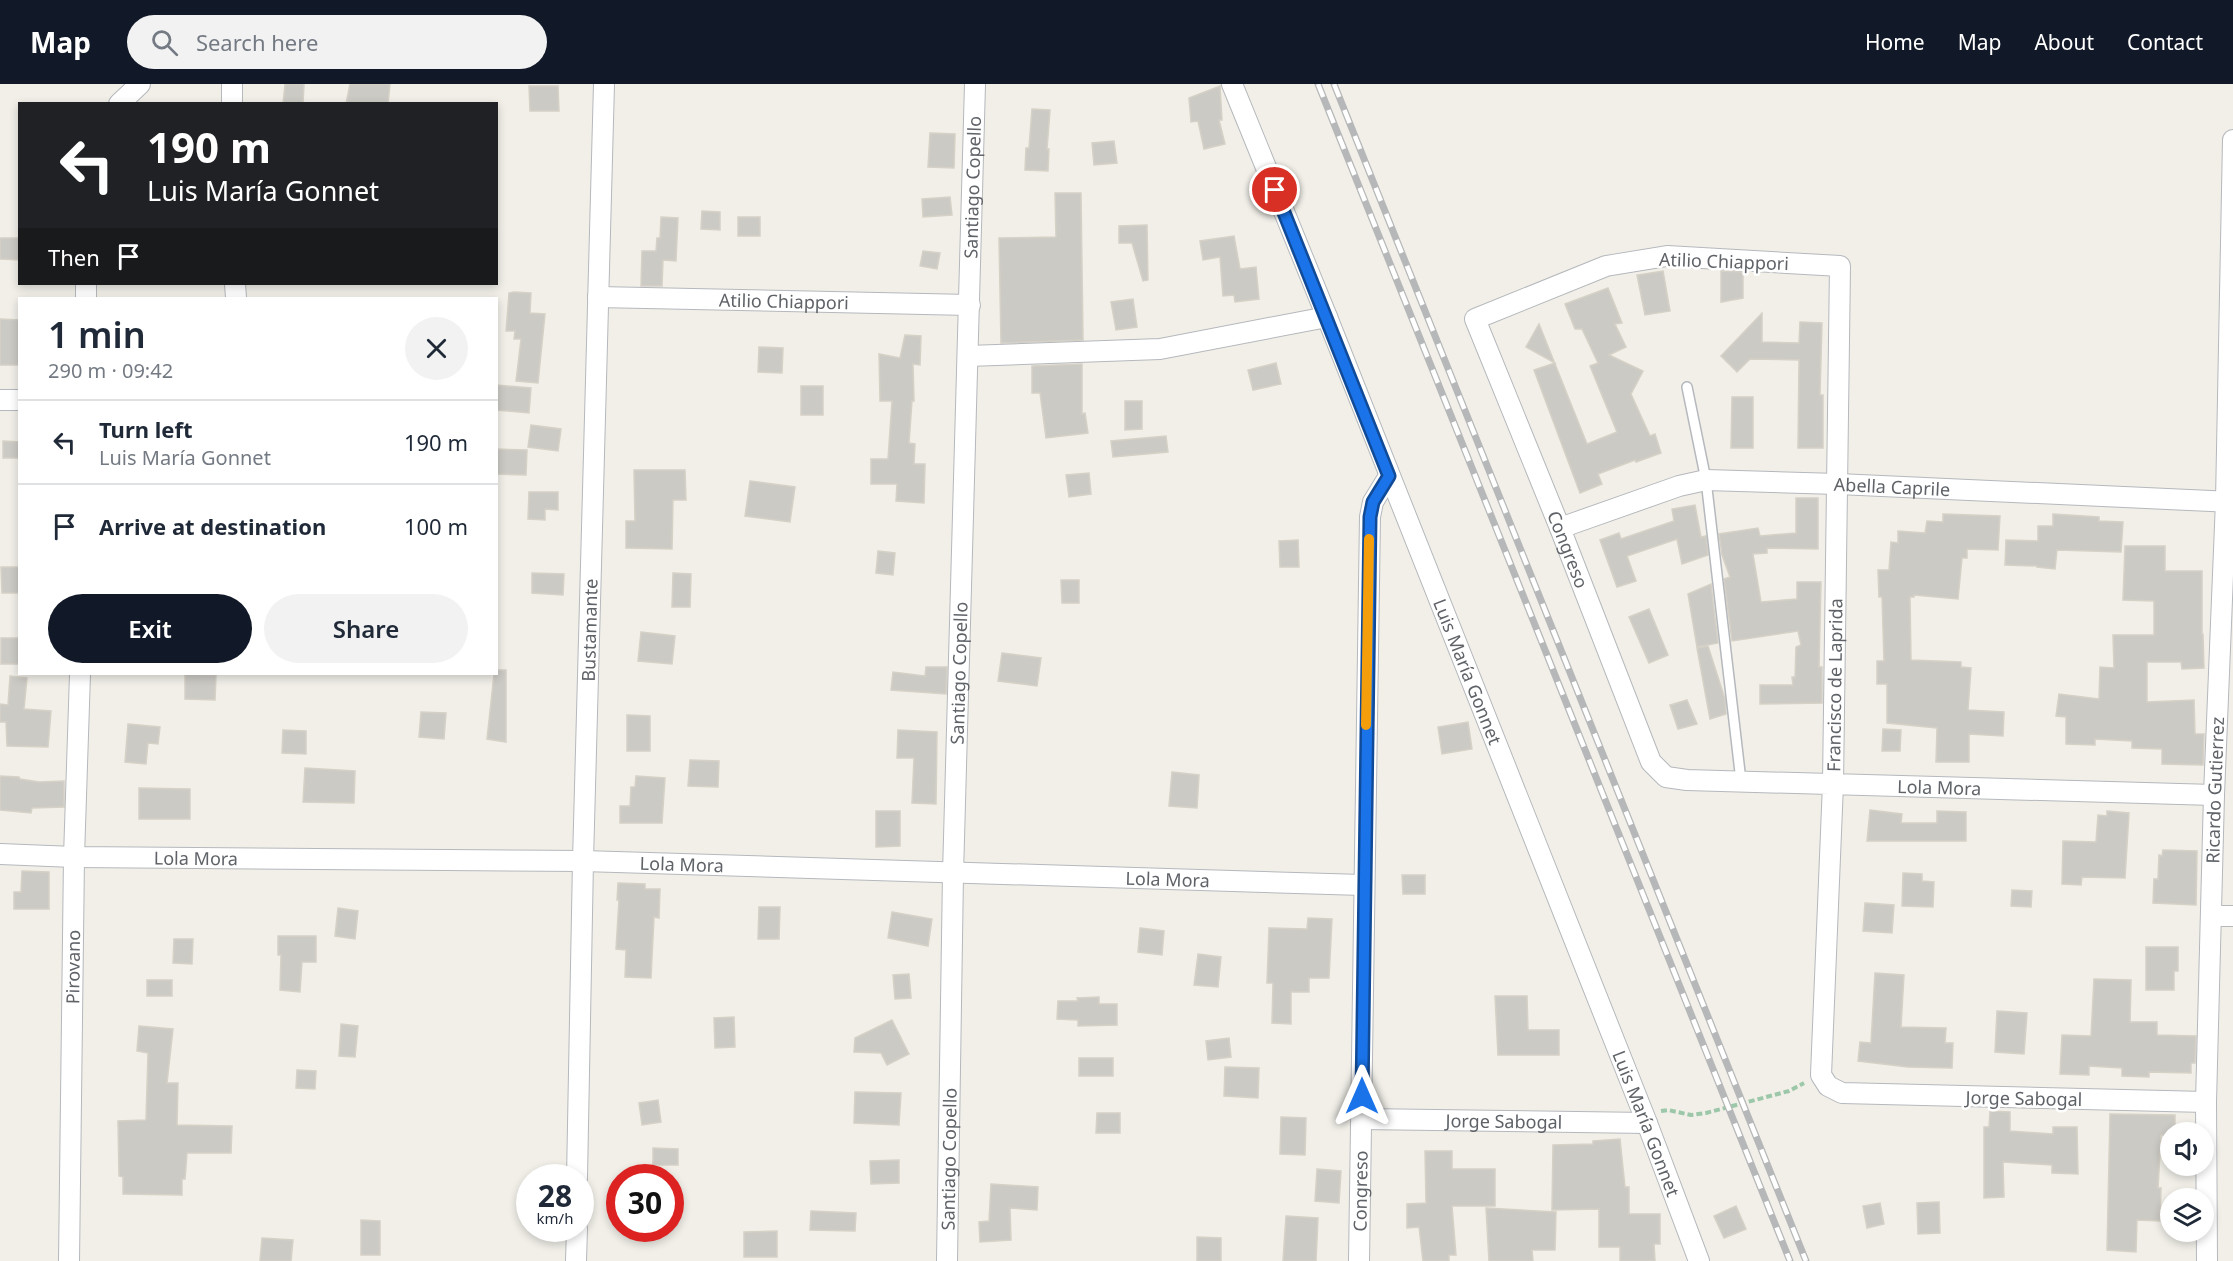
<!DOCTYPE html>
<html lang="en">
<head>
<meta charset="utf-8">
<style>
	:root { --surface:#fff; --page:#f2f2f3; --text:#1f2937; --muted:#747a83; --line:#e0e1e3; --accent:#111827 }
	body { margin:0; font-family:"Noto Sans",sans-serif; background:var(--page); color:var(--text); height:100vh; display:flex; flex-direction:column; font-size:22px; white-space:nowrap }
	* { box-sizing:border-box; margin:0 }
	p { font-size:20px; color:var(--muted) }
	.icon { flex:none; width:33px; height:33px; fill:none; stroke:currentColor; stroke-width:2; stroke-linecap:round; stroke-linejoin:round }
	.map { position:relative; flex:1; overflow:hidden }
	.details { position:absolute; left:18px; top:213px; width:480px; height:378px; display:flex; flex-direction:column; background:var(--surface); border-radius:0px; box-shadow:0 3px 9px #0003 }
	.details>* { flex:none }
	.hud { position:absolute; left:18px; top:18px; width:480px; height:183px; border-radius:0px; box-shadow:0 3px 9px #0003; background:#202124; color:#fff; overflow:hidden }
	.controls { position:absolute; left:2160px; top:1038px; display:grid; gap:12px }
	.controls a { display:grid; place-items:center; width:54px; height:54px; border-radius:50%; background:var(--surface); box-shadow:0 3px 9px #0003; font-size:30px }
	.speed { position:absolute; left:516px; top:1080px; display:flex; gap:12px; font-size:30px; font-weight:700; text-align:center }
	.speed>* { display:grid; place-content:center; width:78px; height:78px; border-radius:50%; background:var(--surface); box-shadow:0 3px 9px #0003; line-height:1 }
	.speed small { font-size:15px; font-weight:400 }
	.speed .limit { border:9px solid #d22; background:#fff; color:#111 }
	.pin { position:absolute; display:grid; place-items:center; width:51px; height:51px; color:#fff; margin:-26px; border:3px solid #fff; border-radius:50%; box-shadow:0 2px 6px #0007 }
	.me { position:absolute; width:66px; margin:-33px; rotate:0deg; stroke-linejoin:round; filter:drop-shadow(0 0 4px #0008) }
	.turn { display:flex; align-items:center; gap:21px; height:126px; padding:0 30px; font-size:27px }
	.turn .icon { width:78px; height:78px; stroke-width:2.5 }
	.turn b { display:block; font-size:42px; line-height:51px }
	.then { display:flex; align-items:center; height:57px; padding:0 30px; background:#0003; gap:12px; font-size:22px }
	.round { display:grid; place-items:center; flex:none; width:63px; height:63px; border-radius:32px; background:var(--page) }
	.headline { display:flex; align-items:center; justify-content:space-between; height:102px; padding:0 30px }
	h1 { font-size:36px; font-weight:600; line-height:45px }
	.action { display:flex; gap:12px; margin-top:auto; padding:12px 30px }
	.action a { flex:1; height:69px; border-radius:36px; background:var(--accent); color:#fff; font-size:24px; font-weight:600; line-height:69px; text-align:center }
	.action a+a { background:var(--page); color:var(--text) }
	ul { padding:0; list-style:none }
	li { display:flex; align-items:center; gap:18px; height:84px; padding:0 30px; border-top:2px solid var(--line) }
	li div { flex:1 }
	li b { display:block; font-size:22px }
	li em { font-style:normal }
	header { display:flex; align-items:center; gap:36px; box-sizing:border-box; height:84px; padding:0 30px; background:var(--accent); color:#fff }
	header strong { font-size:28px }
	nav { display:flex; gap:33px; margin-inline-start:auto; font-size:21px }
	.search { width:420px; height:54px; background:var(--page); display:flex; align-items:center; gap:15px; box-sizing:border-box; padding:0 21px; border-radius:33px; color:var(--muted); font-size:22px }
	.map>svg:first-child { display:block }
</style>
</head>
<body>
<header>
<strong>Map</strong>
<div class="search"><svg class="icon" aria-label="search" viewBox="0 0 24 24"><circle cx="10" cy="10" r="6"/><path d="M15 15l6 6"/></svg>Search here</div>
<nav><a>Home</a><a>Map</a><a>About</a><a>Contact</a></nav>
</header>
<div class="map">
<svg width="2233" height="1177" viewBox="0 0 2233 1177">
	<rect width="100%" height="100%" fill="#f1efe8"/>
	<g fill="#cccac5" stroke="#d6d1c6" stroke-width="1.5">
		<path d="M285 0H304L303 20H283Z"/>
		<path d="M350 0H390L388 20H346Z"/>
		<path d="M529 2H558L559 27H530Z"/>
		<path d="M1220 2 1222 36H1219L1225 60 1204 65 1198 37 1191 38 1189 14Z"/>
		<path d="M1032 25 1050 26 1047 65H1049L1048 87 1025 86 1026 64H1029Z"/>
		<path d="M930 49 955 50 954 84 928 83Z"/>
		<path d="M1114 57 1117 79 1094 81 1092 59Z"/>
		<path d="M1055 109H1081L1083 256 1001 259 999 154 1056 153Z"/>
		<path d="M950 113 952 131 923 133 922 115Z"/>
		<path d="M702 127 720 128V146L701 145Z"/>
		<path d="M661 133 678 134 676 177 663 176 662 202H641L642 167H656L657 154H660Z"/>
		<rect x="738" y="133" width="22" height="19"/>
		<path d="M1147 141 1148 196 1143 197 1132 159H1119V142Z"/>
		<path d="M1234 152 1240 185 1256 183 1259 215 1235 218 1234 211 1223 212 1220 173 1203 176 1200 157Z"/>
		<path d="M0 154H20V176L0 175Z"/>
		<path d="M923 167 940 169 937 185 920 182Z"/>
		<path d="M1663 187 1670 227 1645 231 1637 191Z"/>
		<path d="M1721 187 1743 188V214L1721 218Z"/>
		<path d="M1608 204 1622 239 1615 240 1626 263 1609 271 1643 287 1631 310 1650 352 1655 350 1661 369 1636 378 1635 376 1598 390 1602 400 1580 409 1534 286 1555 279 1526 263 1539 240 1587 360 1617 348 1590 282 1598 279 1582 245H1575L1565 220Z"/>
		<path d="M514 208 531 209 530 229 545 230 538 299 516 297 521 255H514L515 247H506L509 209Z"/>
		<path d="M1133 215 1137 243 1116 246 1111 218Z"/>
		<path d="M1762 229V258L1799 259 1800 238 1822 239 1820 311H1823V364H1798L1799 276 1750 275 1737 288 1721 272Z"/>
		<path d="M0 235 20 236V281H0Z"/>
		<path d="M905 251 921 252 920 281 913 280 914 317H912L909 359 915 360 914 380H925L924 419 896 417 897 400H871V375H888L892 317H880L879 270 900 274Z"/>
		<path d="M759 263 783 264 782 289 758 288Z"/>
		<path d="M1276 279 1281 300 1253 306 1248 286Z"/>
		<path d="M1082 280V330L1085 329 1088 349 1046 354 1040 309H1032V282Z"/>
		<path d="M496 301 531 304 529 329 496 326Z"/>
		<rect x="801" y="302" width="22" height="29"/>
		<path d="M1732 313H1753V364H1731Z"/>
		<path d="M1125 317H1142V345L1125 346Z"/>
		<path d="M531 341 561 345 558 367 528 363Z"/>
		<path d="M1166 352 1168 368 1113 373 1111 357Z"/>
		<path d="M3 357 20 358V374H3Z"/>
		<path d="M496 365 527 366 526 391 496 390Z"/>
		<path d="M634 386H685L686 416H673L672 465 626 464V437H635Z"/>
		<path d="M1089 389 1091 410 1069 413 1066 391Z"/>
		<path d="M750 397 795 403 790 438 745 432Z"/>
		<path d="M529 408H558V426L545 425V436L528 435Z"/>
		<path d="M1796 414H1818V465L1767 464V469L1753 470 1761 518 1797 515V498H1821L1819 583H1822V619L1760 620V601H1793L1792 593H1795L1796 563 1801 561 1798 547 1732 557 1724 495 1730 493 1722 471 1719 450 1758 444 1760 452 1796 449Z"/>
		<path d="M1695 421 1701 453 1706 452 1708 471 1682 480 1677 455 1627 472 1636 497 1617 503 1600 456 1619 449 1621 455 1674 437 1672 425Z"/>
		<path d="M1943 430 2000 432 1998 466 1967 465V474H1962L1958 515 1914 511V513H1910L1911 576 1961 578V583L1971 584 1968 626 2004 628 2003 652 1969 650V678H1936L1937 644 1887 639V600H1877V577H1884L1882 513H1879L1878 486H1889L1891 458 1898 459V447L1925 449 1927 437 1943 438Z"/>
		<path d="M2053 430 2099 433V437L2123 438 2121 468 2057 466 2055 485 2037 483V482L2005 481 2006 456 2038 457V442H2053Z"/>
		<path d="M1298 456 1299 483H1280L1279 457Z"/>
		<path d="M2125 462H2165V487H2202V550H2203L2204 584 2182 585 2181 578H2147V618L2194 616 2195 650H2204L2203 681 2162 680V665L2132 664V657L2095 655V661L2066 660V633L2056 632 2059 610 2099 615 2100 583 2114 584 2113 551H2154V517L2123 516Z"/>
		<path d="M878 467 895 469 893 491 876 489Z"/>
		<path d="M1 483H20V509H2Z"/>
		<path d="M532 489 564 490 563 511 532 509Z"/>
		<path d="M673 489 691 490 690 523H672Z"/>
		<path d="M1061 496H1079V519H1062Z"/>
		<path d="M1711 500 1718 559 1697 563 1688 510Z"/>
		<path d="M1649 525 1668 571 1649 579 1629 533Z"/>
		<path d="M641 548 675 552 672 580 638 577Z"/>
		<rect x="1" y="554" width="19" height="26"/>
		<path d="M1708 562 1725 615 1726 630 1710 635 1697 564Z"/>
		<path d="M1002 569 1041 574 1037 602 998 597Z"/>
		<path d="M926 583H947L946 610 891 606 893 588 925 592Z"/>
		<path d="M496 586H506V658L487 655 494 590H496Z"/>
		<path d="M185 590 216 591 215 616 185 615Z"/>
		<path d="M10 592 27 594 24 625 51 627 48 663 7 662 6 638H0V620L8 621Z"/>
		<path d="M1687 616 1697 640 1678 645 1670 621Z"/>
		<path d="M421 628 446 629 444 655 419 653Z"/>
		<path d="M627 631 650 632V667H627Z"/>
		<path d="M1468 638 1472 665 1442 670 1438 643Z"/>
		<path d="M128 640 160 643 158 660 148 659 146 680 125 678Z"/>
		<path d="M1883 645 1901 646 1900 667H1882Z"/>
		<path d="M283 646 306 647V670L282 669Z"/>
		<path d="M898 646 937 648 936 720 912 719 914 674H897Z"/>
		<path d="M690 676 719 677 718 703 688 702Z"/>
		<path d="M305 684 355 687 354 719 303 718Z"/>
		<path d="M1172 688 1199 691 1197 724 1169 722Z"/>
		<path d="M0 692 19 693 20 695 39 698 64 697V723L32 724 31 729 0 726Z"/>
		<path d="M636 692 665 694 662 739H620V722H630L631 703H635Z"/>
		<path d="M139 704 190 705V735H139Z"/>
		<path d="M1870 726 1902 730 1901 739H1937V727L1966 728V757H1867Z"/>
		<path d="M876 727H900V762L876 763Z"/>
		<path d="M2107 727 2129 729 2125 794 2082 793 2081 801 2062 800 2063 757 2096 758 2098 731 2107 732Z"/>
		<path d="M2163 766 2197 767 2196 821 2153 819 2154 795H2158L2159 771 2162 772Z"/>
		<path d="M22 787 49 788V825H14V808H21Z"/>
		<path d="M1903 789 1922 790V797L1934 798 1933 823 1902 822Z"/>
		<path d="M1402 791H1425V810H1403Z"/>
		<path d="M618 799 645 800V805H660L659 834 654 833 651 894 625 893 626 866 616 865 619 816H617Z"/>
		<path d="M2012 806 2032 807 2031 823 2011 822Z"/>
		<path d="M1865 819 1894 821 1892 849 1863 847Z"/>
		<path d="M759 823H780L779 855H758Z"/>
		<path d="M338 824 358 827 355 855 335 852Z"/>
		<path d="M892 828 932 835 928 862 888 854Z"/>
		<path d="M1308 834 1332 835 1329 894H1309V908H1291V940L1272 939 1273 899H1267L1269 844 1307 845Z"/>
		<path d="M1140 844 1164 847 1162 871 1138 868Z"/>
		<path d="M278 852H316V878H302L300 908 280 906 281 871H278Z"/>
		<path d="M174 855H193L192 880 173 879Z"/>
		<path d="M2146 863H2178V887H2174V906H2146Z"/>
		<path d="M1198 870 1221 873 1218 903 1194 901Z"/>
		<path d="M1875 889 1904 891 1901 943 1946 944 1945 959H1953L1952 984 1908 983 1858 977 1860 958 1871 959Z"/>
		<path d="M909 890 911 914 895 915 893 891Z"/>
		<path d="M2094 895 2131 896 2130 938H2157V951L2196 952 2195 979H2191V989L2149 988V993L2122 992V984L2089 982V991L2060 990 2062 951 2091 952Z"/>
		<rect x="147" y="896" width="25" height="16"/>
		<path d="M1495 912H1527L1528 946H1559V971H1498Z"/>
		<path d="M1099 913V920H1117V941L1078 942V936L1057 935 1058 917H1078L1077 914Z"/>
		<path d="M1997 927 2027 929 2024 970 1995 968Z"/>
		<path d="M734 933 735 963 715 964 714 934Z"/>
		<path d="M892 936 909 970 887 981 881 969 854 968 855 954Z"/>
		<path d="M341 940 358 942 355 973 339 972Z"/>
		<path d="M139 942 173 945 167 999H178L177 1041 232 1042 231 1069H187L185 1095H182V1111L123 1110V1093L119 1092 118 1037 146 1036 148 969 137 967Z"/>
		<path d="M1229 954 1231 973 1208 976 1206 957Z"/>
		<rect x="1079" y="974" width="34" height="18"/>
		<path d="M1225 983 1259 984 1258 1014 1224 1012Z"/>
		<path d="M297 986 316 987 315 1005 296 1004Z"/>
		<path d="M855 1008 901 1009 899 1041 854 1039Z"/>
		<path d="M658 1016 661 1038 642 1041 639 1019Z"/>
		<path d="M1990 1027 2010 1028V1047L2053 1050V1043H2077L2078 1090 2052 1089V1081L2003 1078 2004 1113 1984 1114V1043H1989Z"/>
		<path d="M1097 1029H1120V1049H1096Z"/>
		<path d="M2110 1030 2175 1031V1048H2170V1051H2161L2158 1104H2161L2160 1137 2137 1136 2136 1168 2107 1166Z"/>
		<path d="M1281 1033 1306 1034 1305 1071 1280 1070Z"/>
		<path d="M1620 1055 1625 1103H1629V1130H1660V1160H1654L1655 1177H1620V1163H1599V1125L1552 1126 1553 1061 1593 1060V1057Z"/>
		<path d="M653 1064 678 1065V1081H653Z"/>
		<path d="M1425 1067H1452V1085H1495V1122H1452L1456 1171H1449V1177H1423L1419 1143 1407 1144V1120L1426 1119Z"/>
		<path d="M899 1076V1099L871 1100 870 1077Z"/>
		<path d="M1317 1085 1341 1087 1339 1119 1315 1117Z"/>
		<path d="M991 1100 1038 1103 1037 1126 1010 1124 1011 1156 980 1158 979 1138 989 1137Z"/>
		<path d="M1939 1118 1940 1149 1918 1150 1917 1119Z"/>
		<path d="M1880 1119 1884 1140 1867 1144 1863 1122Z"/>
		<path d="M1736 1122 1746 1145 1724 1154 1714 1132Z"/>
		<path d="M1486 1124 1556 1128 1555 1166H1532L1533 1177H1489Z"/>
		<path d="M811 1127 856 1129 855 1147 810 1146Z"/>
		<path d="M1286 1132 1318 1134 1316 1177H1283Z"/>
		<path d="M361 1136 380 1137V1171H361Z"/>
		<path d="M777 1147V1173H744V1148Z"/>
		<path d="M1197 1153 1221 1154V1177H1197Z"/>
		<path d="M262 1154 293 1156 291 1177H260Z"/>
	</g>
	<g fill="none" stroke-linecap="round" stroke-linejoin="round">
		<g stroke="#b5b8bc" stroke-width="12">
			<path id="lane" d="M1687 303 1706 396 1741 697"/>
		</g>
		<g stroke="#b5b8bc" stroke-width="22">
			<g id="street">
				<path d="M232 0V20"/>
				<path id="s1" d="M1232 0 1327 233 1647 1039 1699 1177"/>
				<path d="M119 20 140 0"/>
				<path d="M235 200 236 214"/>
				<path id="s2" d="M598 213 970 221"/>
				<path d="M86 214V200"/>
				<path d="M968 272 1160 265 1327 233"/>
				<path d="M0 316H20"/>
				<path id="s3" d="M1560 444 1679 402 1706 396 1838 400 2233 418"/>
				<path id="s4" d="M0 770 74 773 583 777 1363 801"/>
				<path d="M2211 832H2233"/>
				<path id="s5" d="M2206 1018 1842 1009 1828 1002 1821 991 1833 700 1840 182 1667 172 1606 182 1475 235 1560 444 1651 678 1666 693 1687 696 2214 711"/>
				<path id="s6" d="M1362 1035 1647 1039"/>
				<path id="s7" d="M577 1094 583 777 604 0"/>
				<path id="s8" d="M69 1177 74 773 80 590"/>
				<path d="M576 1177 577 1144"/>
				<path id="s9" d="M947 1177 953 790 975 0"/>
				<path id="s10" d="M1359 1177 1370 433 1373 418 1389 392"/>
				<path id="s11" d="M2207 1177 2206 1018 2214 711 2226 417 2233 56"/>
			</g>
		</g>
		<path stroke="#9cc7a9" stroke-width="4" stroke-dasharray="6 3" stroke-linecap="butt" d="M1661 1027 1668 1026 1691 1031 1706 1029 1789 1007 1804 999"/>
		<use href="#lane" stroke="#fff" stroke-width="9"/>
		<use href="#street" stroke="#fff" stroke-width="20"/>
		<g stroke="#b6b7b8" stroke-width="7">
			<g id="rail">
				<path d="M1318 0 1790 1177"/>
				<path d="M1334 0 1806 1177"/>
			</g>
		</g>
		<use href="#rail" stroke="#fff" stroke-width="4.5" stroke-dasharray="14" stroke-linecap="butt"/>
	</g>
	<g fill="none" stroke-linecap="round" stroke-linejoin="round">
		<g stroke="#114b97" stroke-width="15">
			<path id="route" d="M1275 106 1389 392 1373 418 1370 433 1362 1012"/>
		</g>
		<use href="#route" stroke="#1a73e8" stroke-width="10"/>
		<path stroke="#f59e0b" stroke-width="10" d="M1366 641 1369 455"/>
	</g>
	<g text-anchor="middle" dominant-baseline="central" stroke-width="5" stroke-linejoin="round" paint-order="stroke">
		<g font-size="18" fill="#5f6368" stroke="#fff">
			<text stroke="none"><textPath href="#s9" startOffset="1074">Santiago Copello</textPath></text>
			<text transform="translate(1724 177) rotate(2)">Atilio Chiappori</text>
			<text stroke="none"><textPath href="#s2" startOffset="186">Atilio Chiappori</textPath></text>
			<text stroke="none"><textPath href="#s3" startOffset="340">Abella Caprile</textPath></text>
			<text stroke="none"><textPath href="#s5" startOffset="1827">Congreso</textPath></text>
			<text stroke="none"><textPath href="#s7" startOffset="548">Bustamante</textPath></text>
			<text stroke="none"><textPath href="#s9" startOffset="588">Santiago Copello</textPath></text>
			<text stroke="none"><textPath href="#s1" startOffset="633">Luis María Gonnet</textPath></text>
			<text stroke="none"><textPath href="#s5" startOffset="783">Francisco de Laprida</textPath></text>
			<text stroke="none"><textPath href="#s5" startOffset="2350">Lola Mora</textPath></text>
			<text stroke="none"><textPath href="#s11" startOffset="471">Ricardo Gutierrez</textPath></text>
			<text stroke="none"><textPath href="#s4" startOffset="196">Lola Mora</textPath></text>
			<text stroke="none"><textPath href="#s4" startOffset="682">Lola Mora</textPath></text>
			<text stroke="none"><textPath href="#s4" startOffset="1168">Lola Mora</textPath></text>
			<text stroke="none"><textPath href="#s8" startOffset="294">Pirovano</textPath></text>
			<text transform="translate(2024 1014) rotate(1)">Jorge Sabogal</text>
			<text stroke="none"><textPath href="#s6" startOffset="142">Jorge Sabogal</textPath></text>
			<text stroke="none"><textPath href="#s1" startOffset="1119">Luis María Gonnet</textPath></text>
			<text stroke="none"><textPath href="#s9" startOffset="102">Santiago Copello</textPath></text>
			<text stroke="none"><textPath href="#s10" startOffset="70">Congreso</textPath></text>
		</g>
	</g>
</svg>
<div class="controls">
<a><svg class="icon" aria-label="sound" viewBox="0 0 24 24"><path d="M4 9h4l5-4v14l-5-4H4zM17 9q2 3 0 6"/></svg></a>
<a><svg class="icon" aria-label="layers" viewBox="0 0 24 24"><path d="M12 4l9 5-9 5-9-5zM3 14l9 5 9-5"/></svg></a>
</div>
<div class="speed"><div>28<small>km/h</small></div><div class="limit">30</div></div>
<div class="pin" style="left:1275px;top:106px;background:#d93025"><svg class="icon" aria-label="arrive" viewBox="0 0 24 24"><path d="M6 21V4h12l-3 4 3 4H6"/></svg></div>
<svg class="me" style="left:1362px;top:1012px" viewBox="-20 -20 40 40"><path d="M0-17L14 15 0 8-14 15z" fill="#1a73e8" stroke="#fff" stroke-width="4"/></svg>
<div class="hud">
<div class="turn"><svg class="icon" aria-label="left" viewBox="0 0 24 24"><path d="M17 20v-9H6M10 6l-5 5 5 5"/></svg><div><b>190 m</b>Luis María Gonnet</div></div>
<div class="then">Then<svg class="icon" aria-label="arrive" viewBox="0 0 24 24"><path d="M6 21V4h12l-3 4 3 4H6"/></svg></div>
</div>
<section class="details">
<div class="headline"><div><h1>1 min</h1><p>290 m · 09:42</p></div><a class="round"><svg class="icon" aria-label="close" viewBox="0 0 24 24"><path d="M6 6l12 12M18 6L6 18"/></svg></a></div>
<ul>
<li><svg class="icon" aria-label="left" viewBox="0 0 24 24"><path d="M17 20v-9H6M10 6l-5 5 5 5"/></svg><div><b>Turn left</b><p>Luis María Gonnet</p></div><em>190 m</em></li>
<li><svg class="icon" aria-label="arrive" viewBox="0 0 24 24"><path d="M6 21V4h12l-3 4 3 4H6"/></svg><div><b>Arrive at destination</b></div><em>100 m</em></li>
</ul>
<div class="action"><a>Exit</a><a>Share</a></div>
</section>
</div>
</body>
</html>
